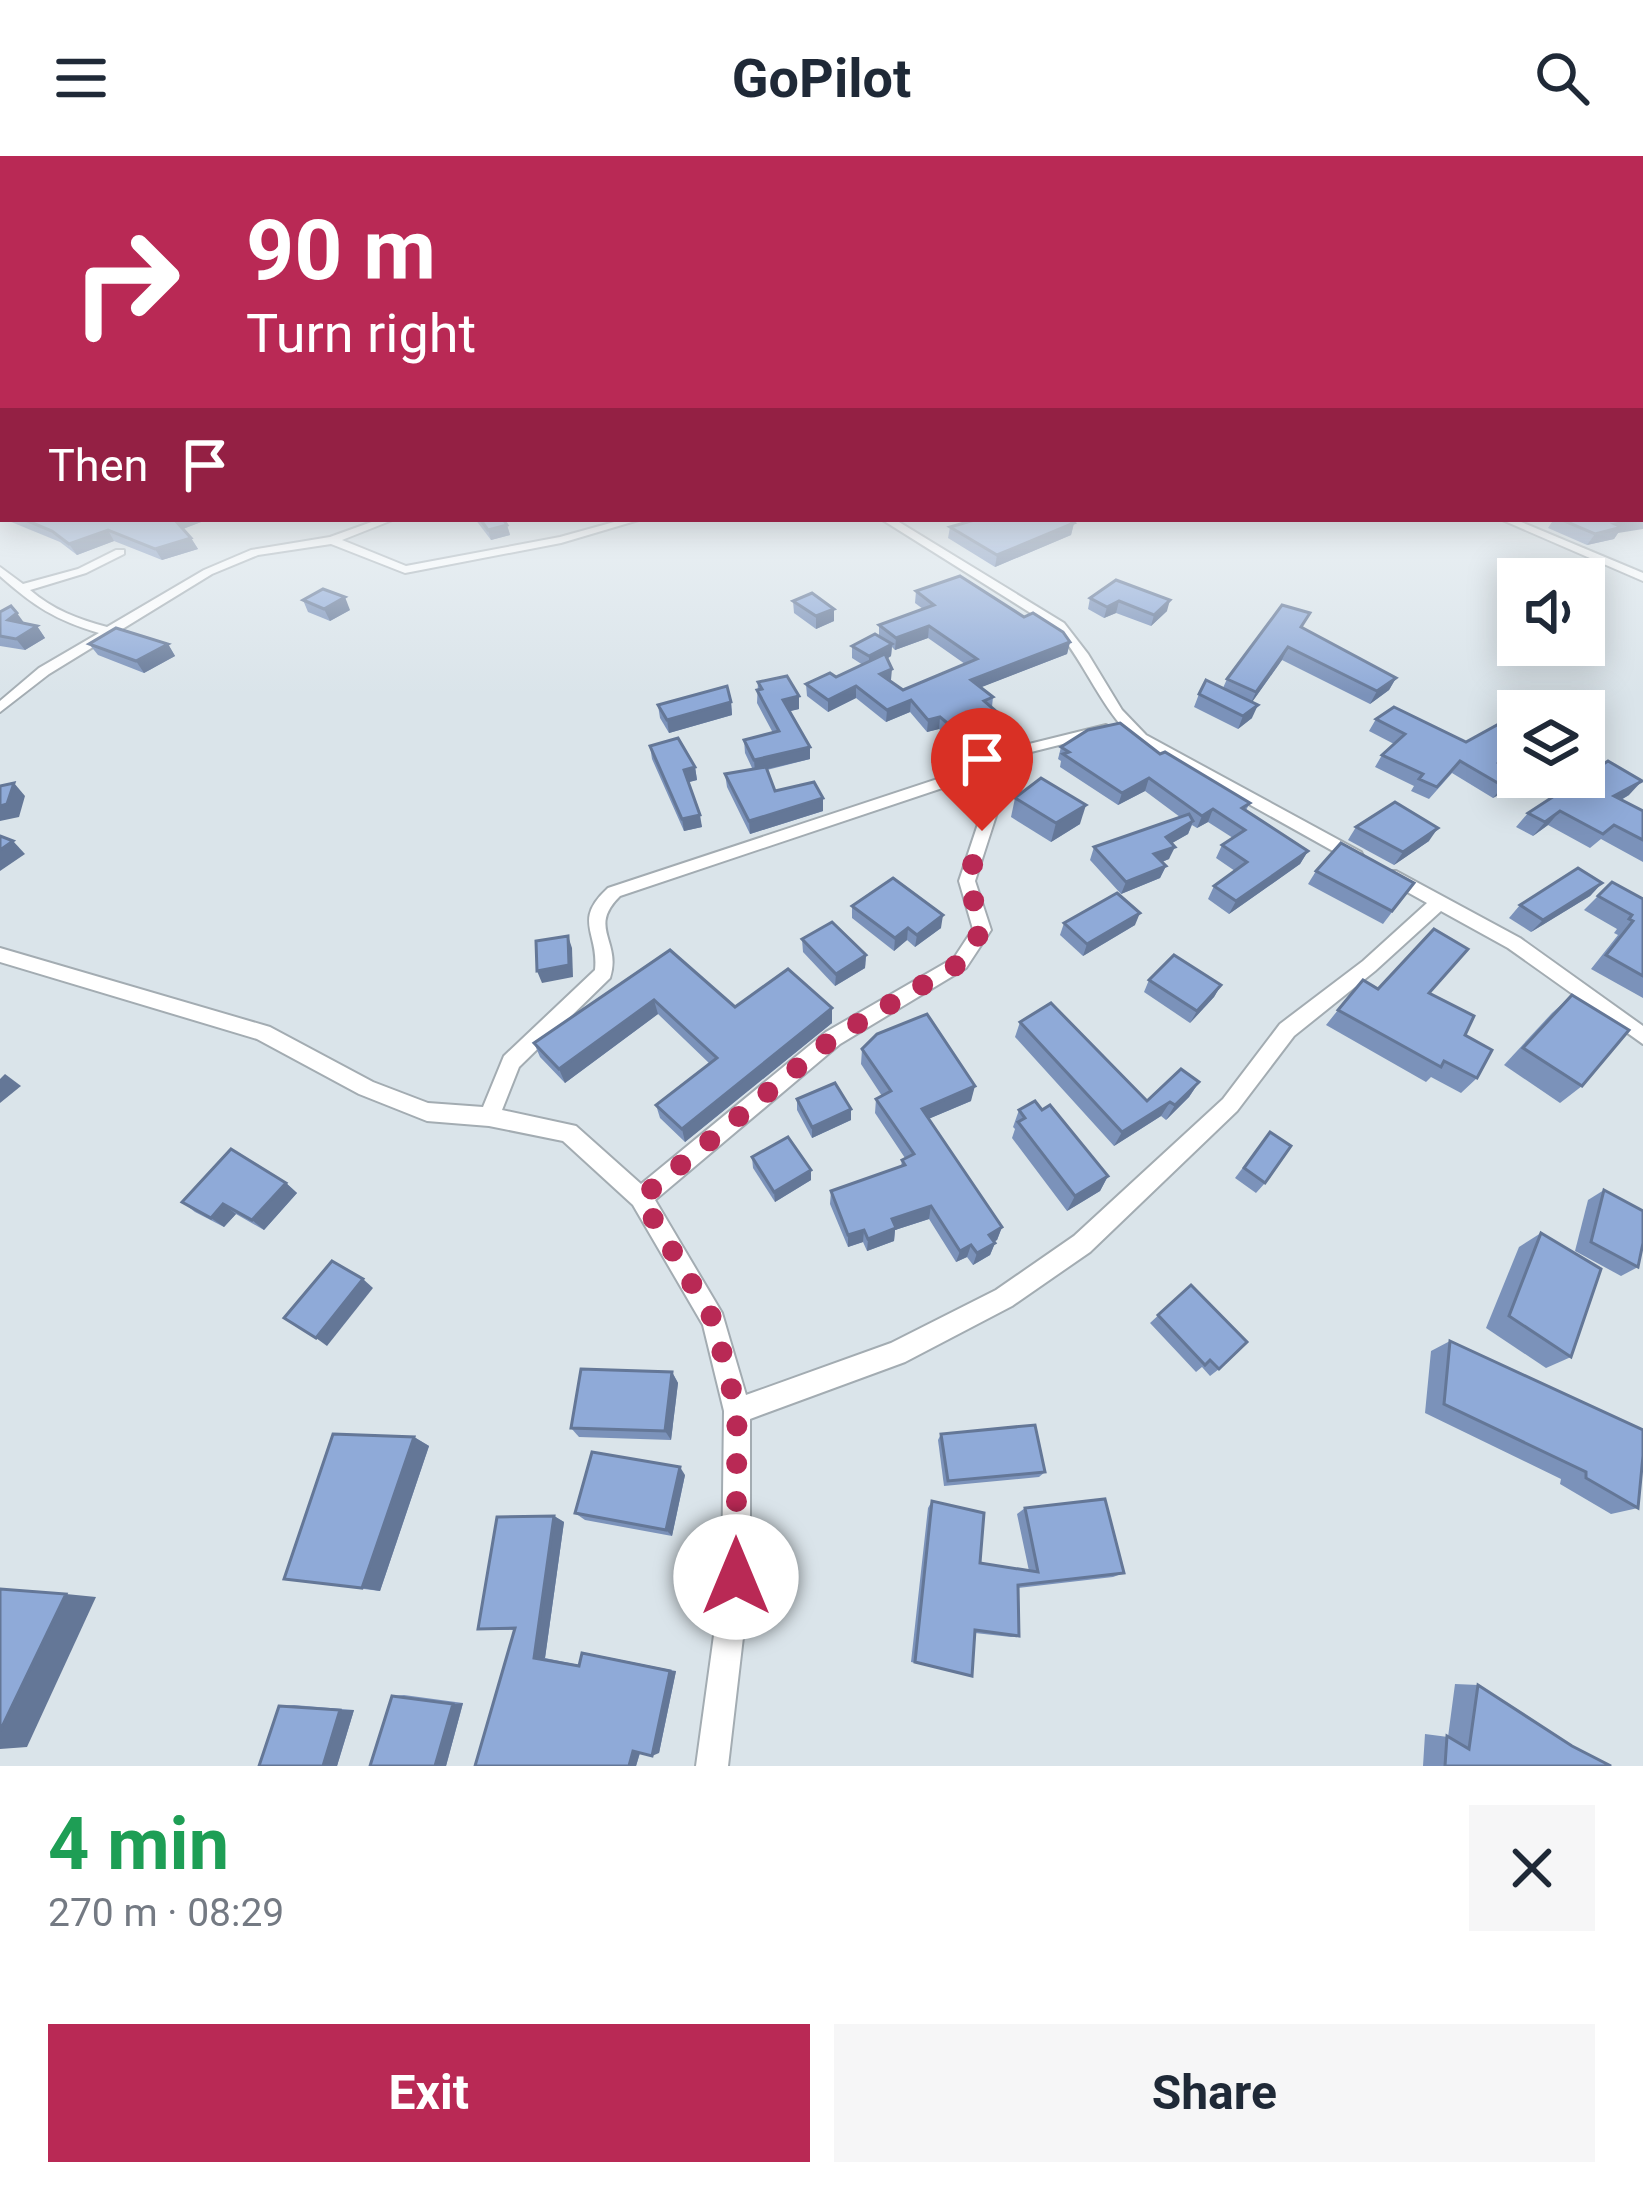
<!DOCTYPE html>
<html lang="en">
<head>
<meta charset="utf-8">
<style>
	:root { --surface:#fff; --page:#f6f6f7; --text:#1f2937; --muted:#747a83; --accent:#b92955 }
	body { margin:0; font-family:Roboto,sans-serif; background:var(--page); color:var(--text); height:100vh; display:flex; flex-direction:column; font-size:45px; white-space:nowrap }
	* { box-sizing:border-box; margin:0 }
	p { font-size:39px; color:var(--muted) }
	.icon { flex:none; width:66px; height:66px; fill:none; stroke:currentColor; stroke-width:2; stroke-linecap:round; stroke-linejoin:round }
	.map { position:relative; height:1610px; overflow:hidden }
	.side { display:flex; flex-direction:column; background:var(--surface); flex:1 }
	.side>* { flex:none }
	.top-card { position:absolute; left:0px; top:0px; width:1644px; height:366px; box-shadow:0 6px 30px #0003; background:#b92955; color:#fff; overflow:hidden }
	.controls { position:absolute; left:1497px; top:402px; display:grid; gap:24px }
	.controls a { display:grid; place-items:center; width:108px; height:108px; border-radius:0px; background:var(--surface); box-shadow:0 6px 30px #0003; font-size:60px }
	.pin { position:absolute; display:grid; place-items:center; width:102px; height:102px; color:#fff; margin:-123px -51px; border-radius:50% 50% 50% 0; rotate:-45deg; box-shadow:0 0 12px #0007 }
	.pin .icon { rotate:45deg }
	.me { position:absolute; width:132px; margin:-66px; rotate:0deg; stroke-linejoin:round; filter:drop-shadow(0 0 9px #0008) }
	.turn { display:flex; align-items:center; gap:42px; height:252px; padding:0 48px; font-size:54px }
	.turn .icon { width:156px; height:156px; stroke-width:2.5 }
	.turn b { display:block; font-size:84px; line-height:102px }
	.then { display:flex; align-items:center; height:114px; padding:0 48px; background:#0003; gap:24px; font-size:45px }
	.round { display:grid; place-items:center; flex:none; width:126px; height:126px; border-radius:0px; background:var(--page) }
	.summary { display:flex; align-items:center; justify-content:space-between; height:204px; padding:0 48px }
	h1 { font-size:72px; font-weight:700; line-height:90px; color:#1e9e55 }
	.action { display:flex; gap:24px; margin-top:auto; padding:24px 48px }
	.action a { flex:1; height:138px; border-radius:0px; background:var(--accent); color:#fff; font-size:48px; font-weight:700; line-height:138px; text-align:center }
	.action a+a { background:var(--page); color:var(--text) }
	header { display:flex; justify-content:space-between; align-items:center; height:156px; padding:0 48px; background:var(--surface); font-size:54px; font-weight:700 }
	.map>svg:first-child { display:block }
</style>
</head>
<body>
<header><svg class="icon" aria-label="menu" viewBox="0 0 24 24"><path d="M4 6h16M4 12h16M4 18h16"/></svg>GoPilot<svg class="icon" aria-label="search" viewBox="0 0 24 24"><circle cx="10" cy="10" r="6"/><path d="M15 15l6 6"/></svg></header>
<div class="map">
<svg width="1643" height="1610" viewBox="0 0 1643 1610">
	<rect width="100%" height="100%" fill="#dae4ea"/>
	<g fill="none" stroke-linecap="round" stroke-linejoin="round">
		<g stroke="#a3acb2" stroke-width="4">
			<g id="minor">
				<rect x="1641" y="331" width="2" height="7"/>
				<path d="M380 363H395L342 384 406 410 560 381 625 363H642L561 387 405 417 331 388 258 399 212 418 49 518 0 556V545L39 512 99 477C55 464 34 450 0 420V411L23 428 78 413 116 394H124V398L86 417 30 434C53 454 78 463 107 471L204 414 251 394 330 381Z"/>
				<path d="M881 363H894L1064 467 1088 498 1122 554 1146 579 1361 696 1363 700 1361 704H1349L1136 585C1101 553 1086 508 1056 473Z"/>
				<path d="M1500 363H1514L1643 417V425Z"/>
				<path d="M1106 569 1113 573 1111 576 1031 596 1013 607 975 725 991 774 966 812 840 888 655 1044 722 1157 746 1239 891 1187 996 1134 1074 1080 1223 943 1280 868 1363 805 1427 747 1384 723 1382 719 1384 715H1396L1520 782 1643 870V888L1508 792 1441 755 1375 815 1294 880 1237 955 1090 1096 1012 1150 905 1206 750 1263V1421L728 1610H696L722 1421 724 1255 703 1169 633 1049 563 985 489 970 427 965 359 938 257 883 0 806V792L270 871 373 926 428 947 483 951 504 900 595 814C599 776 572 765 608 732L1001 602 1021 590ZM996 614 959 725 973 773 954 802 826 876 641 1028 576 970 502 954 519 911 610 822C622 785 587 772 620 740Z"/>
			</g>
		</g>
		<use href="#minor" fill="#fff" fill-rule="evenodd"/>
	</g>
	<g fill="#7b92ba" fill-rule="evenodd">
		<path d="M4 363H209L183 373 191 382 198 393 162 404 114 385 77 399 60 386Z"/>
		<path d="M475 363H503L507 369 510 379 491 384Z"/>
		<path d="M1554 363H1641L1618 377 1614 383 1587 389 1548 372Z"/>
		<path d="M1074 367 1071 379 995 411 948 382 950 371Z"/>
		<path d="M1116 424 1167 455 1151 470 1116 457 1104 462 1088 453 1090 442Z"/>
		<path d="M916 435 1024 461 1070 486 1067 498 981 531 993 541 992 551 1008 580 967 597 939 573 927 576 910 556 886 566 856 542 828 556 807 540 806 528 836 521 863 509 852 502V490L879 480V469L923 453 915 447ZM928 482 965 508 903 534 890 525 887 503 891 500 892 491 895 494Z"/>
		<path d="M303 444 350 454 330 465 308 456Z"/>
		<path d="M793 445 834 465 816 473 794 457Z"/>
		<path d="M0 456 25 468 37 470 45 482 25 494 0 490Z"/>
		<path d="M1303 472 1396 522 1389 534 1370 548 1282 504 1252 546V562L1238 573 1194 551 1199 538 1223 532 1227 523Z"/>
		<path d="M89 488H168L175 500 144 517 98 499Z"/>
		<path d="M758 526 799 553 789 555 810 603 767 614 775 635 823 655 750 678 727 631 725 618 753 614 745 597 744 584 773 577 757 547Z"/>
		<path d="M731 546 732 559 669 577 660 562 658 549Z"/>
		<path d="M1376 563 1466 586 1518 604 1506 611 1519 621 1511 632 1493 642 1452 617 1429 643 1411 635 1414 630 1375 611 1382 599 1394 588 1369 575Z"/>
		<path d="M650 590 695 611 697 624 688 626 702 671 684 675 652 603Z"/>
		<path d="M1061 591 1160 598 1250 647 1246 654 1308 695 1300 708 1229 758 1208 743 1214 730 1235 715 1216 702 1222 689 1233 682 1208 666 1197 672 1192 669 1188 678 1172 687 1169 703 1162 706 1166 710 1160 722 1121 738 1090 704 1094 691 1180 661 1145 635 1118 649 1060 611 1061 605 1058 603Z"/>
		<path d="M1629 639 1621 644 1643 655V706L1601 683 1590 692 1548 669 1533 680 1516 671 1528 657Z"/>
		<path d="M1015 642 1080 668 1051 686 1011 661Z"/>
		<path d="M1356 671 1429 685 1394 709 1348 684Z"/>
		<path d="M1316 715 1414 727 1383 768 1308 728Z"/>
		<path d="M1612 726 1643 743V842L1591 813 1618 779 1614 777 1617 773 1584 754Z"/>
		<path d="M1602 727 1590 740 1531 776 1509 762 1520 749Z"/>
		<path d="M852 750 941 772 915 791 907 784 894 795 852 762Z"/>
		<path d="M1064 767 1135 769 1083 800 1060 779Z"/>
		<path d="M802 783 866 799 865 812 835 830 803 796Z"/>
		<path d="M670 794 735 851 832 867 685 986 660 962 656 949 710 908 658 858 565 927 540 901 534 887Z"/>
		<path d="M1149 824 1221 829 1214 841 1190 867 1144 836Z"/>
		<path d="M1378 833 1429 837 1465 879 1477 922 1461 937 1431 921 1426 926 1326 869 1338 854Z"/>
		<path d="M1572 839 1582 930 1560 947 1504 909 1552 857Z"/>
		<path d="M1020 866 1147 945 1199 926 1189 941 1166 964 1161 960 1114 990 1015 881Z"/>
		<path d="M862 893 971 945 928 963 1002 1071 997 1084 994 1085 995 1087 990 1099 973 1109 967 1101 956 1106 929 1063 895 1074 894 1085 867 1095 863 1086 848 1091 830 1048 831 1035 901 1011 902 1004 905 1002 875 957 876 943 882 940 861 908Z"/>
		<path d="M797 943 851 953V964L812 982 797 954Z"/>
		<path d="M1019 954H1042L1108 1020 1100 1035 1067 1055 1012 982 1015 973 1013 971Z"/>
		<path d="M1270 976 1265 1027 1256 1037 1235 1022Z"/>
		<path d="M752 1001 811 1024 775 1046 753 1012Z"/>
		<path d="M286 1027 297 1037 264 1074 236 1058 224 1071 195 1056 182 1046Z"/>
		<path d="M1604 1034 1638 1111 1621 1120 1575 1095 1588 1044Z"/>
		<path d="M1541 1077 1571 1201 1546 1212 1486 1172 1519 1091Z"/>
		<path d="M1191 1129 1219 1213 1210 1220 1202 1211 1196 1216 1150 1167Z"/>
		<path d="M1450 1185 1638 1352 1611 1358 1560 1328 1561 1323 1425 1257 1431 1195Z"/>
		<path d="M672 1216 678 1227 671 1284 579 1281 571 1272Z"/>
		<path d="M941 1278 1045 1316 1039 1321 944 1330 938 1284Z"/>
		<path d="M414 1281 429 1290 380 1435 284 1423Z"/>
		<path d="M685 1319 672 1380 585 1364 575 1357Z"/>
		<path d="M932 1345 980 1407 1029 1415 1017 1358 1025 1352 1124 1417 1113 1421 1018 1432 1019 1480 1011 1481 975 1477 972 1520 911 1506 928 1352Z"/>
		<path d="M554 1360 564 1366 545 1502 579 1509 591 1498 676 1515 659 1597H640L636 1610H475L514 1474 478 1473Z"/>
		<path d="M1455 1528 1478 1529 1572 1590 1611 1610H1423L1425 1578 1448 1581Z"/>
		<path d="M404 1539 463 1547 446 1610 392 1540Z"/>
		<path d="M294 1549 354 1554 337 1610H259L279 1550Z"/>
	</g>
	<g fill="#647797">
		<path d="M174 363H209L180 374Z"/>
		<path d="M1643 363V373L1618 377 1614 383 1587 389 1595 378 1615 368Z"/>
		<path d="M1074 367 1071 379 995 411 997 399Z"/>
		<path d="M507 369 510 379 491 384 488 374Z"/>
		<path d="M108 374 114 385 77 399 69 388Z"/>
		<path d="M191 382 198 393 162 404 155 393Z"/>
		<path d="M345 441 350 454 330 465 324 453Z"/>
		<path d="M1170 444 1167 455 1151 470 1154 459Z"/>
		<path d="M1119 445 1116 457 1104 462 1107 451Z"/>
		<path d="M834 453V465L816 473V460Z"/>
		<path d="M17 457 25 468 8 464Z"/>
		<path d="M37 470 45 482 25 494 16 483Z"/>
		<path d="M929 470 928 482 895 494 896 482Z"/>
		<path d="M1070 486 1067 498 969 536 971 524Z"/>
		<path d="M168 488 175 500 144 517 136 505Z"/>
		<path d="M892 488 891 500 869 513V500Z"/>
		<path d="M1288 491 1282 504 1250 549 1256 536Z"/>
		<path d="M892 513 891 524 880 530V518Z"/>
		<path d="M1396 522 1389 534 1370 548 1377 535Z"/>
		<path d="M856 530V542L828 556V544Z"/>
		<path d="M799 540V553L783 557V544Z"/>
		<path d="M911 544 910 556 886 566 887 554Z"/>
		<path d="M731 546 732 559 669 577 667 564Z"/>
		<path d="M1258 549 1252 562 1238 573 1243 560Z"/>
		<path d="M940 561 939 573 927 576 928 564Z"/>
		<path d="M1011 568 1008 580 967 597 969 585Z"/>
		<path d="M810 591V603L755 616 754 604Z"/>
		<path d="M1518 597V604L1490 620 1499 607Z"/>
		<path d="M695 611 697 624 686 627 684 614Z"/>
		<path d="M1519 621 1511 632 1493 642 1503 630Z"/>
		<path d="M1149 622 1145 635 1118 649 1122 637Z"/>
		<path d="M1642 625 1629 639 1601 655 1614 640Z"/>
		<path d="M14 627 25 640 19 661 0 665V650Z"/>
		<path d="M823 642V655L750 678 749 665Z"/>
		<path d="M1086 649 1080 668 1051 686 1056 667Z"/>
		<path d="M1213 653 1208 666 1197 672 1202 660Z"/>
		<path d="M1560 655 1548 669 1533 680 1545 666Z"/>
		<path d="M700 659 702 671 684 675 682 663Z"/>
		<path d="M1193 665 1188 678 1160 694 1166 681Z"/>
		<path d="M1438 672 1429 685 1394 709 1403 696Z"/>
		<path d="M13 685 25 698 0 715V694Z"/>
		<path d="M1175 691 1169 703 1149 711 1154 698Z"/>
		<path d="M1308 695 1300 708 1229 758 1236 745Z"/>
		<path d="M1166 710 1160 722 1121 738 1126 726Z"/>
		<path d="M1602 727 1590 740 1531 776 1543 764Z"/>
		<path d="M1140 757 1135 769 1083 800 1087 788Z"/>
		<path d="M943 759 941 772 915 791 917 779Z"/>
		<path d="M908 772 907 784 894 795 895 782Z"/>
		<path d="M568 780 572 792 573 821 542 827 537 815Z"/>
		<path d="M866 799 865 812 835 830 836 818Z"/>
		<path d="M1221 829 1214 841 1190 867 1197 855Z"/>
		<path d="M654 844 658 858 565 927 559 913Z"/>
		<path d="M832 852V867L685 986 682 973Z"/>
		<path d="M5 918 21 930 0 947V923Z"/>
		<path d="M1199 926 1189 941 1166 964 1175 949Z"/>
		<path d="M975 930 971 945 919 967 922 953Z"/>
		<path d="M1170 946 1161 960 1114 990 1122 976Z"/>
		<path d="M851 953V964L812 982V971Z"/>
		<path d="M811 1014V1024L775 1046 774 1036Z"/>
		<path d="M1108 1020 1100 1035 1067 1055 1075 1040Z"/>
		<path d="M286 1027 297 1037 264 1074 252 1064Z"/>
		<path d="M223 1048 236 1058 224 1071 211 1062Z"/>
		<path d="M931 1050 929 1063 895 1074 894 1085 867 1095 868 1083 892 1063Z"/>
		<path d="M1002 1071 997 1084 985 1091 989 1079Z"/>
		<path d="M864 1074 863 1086 848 1091V1079Z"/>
		<path d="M995 1087 990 1099 973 1109 977 1097Z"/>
		<path d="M971 1089 967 1101 956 1106 960 1095Z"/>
		<path d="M363 1123 373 1132 327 1190 316 1182Z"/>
		<path d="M672 1216 678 1227 671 1284 665 1275Z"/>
		<path d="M414 1281 429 1290 380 1435 362 1432Z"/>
		<path d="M680 1311 685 1319 672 1380 666 1374Z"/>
		<path d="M554 1360 564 1366 545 1502H534Z"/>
		<path d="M66 1438 96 1441 27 1591 0 1593V1575Z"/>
		<path d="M670 1515H676L659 1597 652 1600Z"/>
		<path d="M463 1547 446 1610H435L453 1548Z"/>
		<path d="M340 1554H354L337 1610H323Z"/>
		<path d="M641 1593 636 1610H629L633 1595Z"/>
	</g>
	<g fill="#8faad8" stroke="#647797" stroke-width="3">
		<path d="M1641 340H1643V363L1615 368 1622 371 1595 378 1560 363H1641Z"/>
		<path d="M23 363H174L191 382 155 393 108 374 69 388 52 375Z"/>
		<path d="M480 363H503L507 369 488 374Z"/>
		<path d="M978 363H1067L1074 367 997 399 950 371Z"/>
		<path d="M960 420 1024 461 1033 457 1063 476 1070 486 971 524 993 541 984 545 1011 568 969 585 940 561 928 564 911 544 887 554 856 530 828 544 806 528 830 517 836 521 885 498 892 513 880 518 903 534 977 503 929 470 896 482 879 469 934 449 916 435Z"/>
		<path d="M1116 424 1170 444 1154 459 1119 445 1107 451 1090 442Z"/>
		<path d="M323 433 345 441 324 453 303 444Z"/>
		<path d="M812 437 834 453 816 460 793 445Z"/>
		<path d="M1282 449 1310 457 1301 471 1396 522 1377 535 1288 491 1256 536 1227 523Z"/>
		<path d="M11 450 17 457 8 464 37 470 16 483 0 480V456Z"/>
		<path d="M116 472 168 488 136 505 89 488Z"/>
		<path d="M875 478 892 488 869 500 852 490Z"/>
		<path d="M787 520 799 540 783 544 810 591 754 604 744 584 779 575 757 534 762 533 758 526Z"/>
		<path d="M1206 524 1258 549 1243 560 1199 538Z"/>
		<path d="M727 530 731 546 667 564 658 549Z"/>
		<path d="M1394 551 1466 586 1497 569 1518 581V597L1499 607 1518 618V621L1503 630 1460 605 1437 631 1419 623 1423 618 1382 599 1405 578 1376 563Z"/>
		<path d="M1120 567 1160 598 1165 596 1250 647 1242 652 1308 695 1236 745 1214 730 1247 706 1222 689 1245 674 1213 653 1202 660 1149 622 1122 637 1063 598 1069 596 1061 591 1088 574Z"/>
		<path d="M678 582 695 611 684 614 700 659 682 663 650 590Z"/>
		<path d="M1608 605 1642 625 1614 640 1643 655V684L1614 669 1603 678 1560 655 1545 666 1528 657Z"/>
		<path d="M766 611 775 635 814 626 823 642 749 665 725 618Z"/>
		<path d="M1041 622 1086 649 1056 667 1015 642Z"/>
		<path d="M14 627 7 648 0 650V630Z"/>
		<path d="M1395 646 1438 672 1403 696 1356 671Z"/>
		<path d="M1189 658 1193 665 1166 681 1175 691 1154 698 1166 710 1126 726 1094 691Z"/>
		<path d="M0 680 13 685 0 694Z"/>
		<path d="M1341 687 1414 727 1392 755 1316 715Z"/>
		<path d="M1578 712 1602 727 1543 764 1520 749Z"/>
		<path d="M893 722 943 759 917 779 908 772 895 782 852 750Z"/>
		<path d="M1612 726 1643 743V820L1606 799 1633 765 1629 763 1632 759 1598 740Z"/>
		<path d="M1117 737 1140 757 1087 788 1064 767Z"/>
		<path d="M832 766 866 799 836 818 802 783Z"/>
		<path d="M1434 773 1468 793 1429 837 1474 860 1465 879 1492 894 1477 922 1444 905 1441 911 1338 854 1363 824 1378 833Z"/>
		<path d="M568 780 569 809 537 815 536 785Z"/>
		<path d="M670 794 735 851 788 813 832 852 682 973 656 949 717 902 654 844 559 913 534 887Z"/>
		<path d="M1174 799 1221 829 1197 855 1149 824Z"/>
		<path d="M1572 839 1629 874 1582 930 1523 892Z"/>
		<path d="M1051 847 1147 945 1181 913 1199 926 1175 949 1170 946 1122 976 1020 866Z"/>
		<path d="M927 858 975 930 922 953 1002 1071 989 1079 995 1087 977 1097 971 1089 960 1095 931 1050 892 1063 896 1072 868 1083 864 1074 848 1079 831 1035 905 1009 902 1004 914 998 876 943 891 935 862 893 877 878Z"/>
		<path d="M835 927 851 953 812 971 797 943Z"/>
		<path d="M1035 945 1042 954 1050 949 1108 1020 1075 1040 1018 966 1025 962 1019 954Z"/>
		<path d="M1270 976 1291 990 1265 1027 1244 1012Z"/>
		<path d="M788 981 811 1014 774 1036 752 1001Z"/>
		<path d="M231 993 286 1027 252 1064 223 1048 211 1062 182 1046Z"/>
		<path d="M1604 1034 1643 1055V1087L1638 1111 1591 1086Z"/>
		<path d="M1541 1077 1601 1113 1571 1201 1509 1160Z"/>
		<path d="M332 1105 363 1123 316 1182 284 1162Z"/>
		<path d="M1191 1129 1247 1186 1219 1213 1210 1204 1205 1209 1158 1159Z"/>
		<path d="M1450 1185 1643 1274V1300L1638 1352 1586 1322V1316L1444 1248Z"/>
		<path d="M581 1213 672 1216 665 1275 571 1272Z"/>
		<path d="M1035 1269 1045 1316 948 1325 941 1278Z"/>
		<path d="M333 1278 414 1281 362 1432 284 1423Z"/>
		<path d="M592 1296 680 1311 666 1374 575 1357Z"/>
		<path d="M1105 1343 1124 1417 1018 1429 1019 1480 975 1474 972 1520 915 1506 932 1345 984 1357 980 1407 1038 1416 1025 1352Z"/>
		<path d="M554 1360 534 1502 579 1510 582 1497 670 1515 652 1600 633 1595 629 1610H475L515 1472 478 1473 497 1361Z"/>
		<path d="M0 1433 66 1438 0 1575Z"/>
		<path d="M1478 1529 1572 1590 1611 1610H1445L1447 1580 1469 1593Z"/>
		<path d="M392 1540 453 1548 435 1610H370Z"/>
		<path d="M279 1550 340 1554 323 1610H259Z"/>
	</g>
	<linearGradient id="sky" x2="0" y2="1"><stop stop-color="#95b5e9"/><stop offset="0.58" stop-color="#eef3f6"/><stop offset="1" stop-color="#eef3f6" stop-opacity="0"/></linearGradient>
	<rect width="1643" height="539" fill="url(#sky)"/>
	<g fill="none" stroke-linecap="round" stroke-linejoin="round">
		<path stroke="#b92955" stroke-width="21" stroke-dasharray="0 37.8" d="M736 1421 737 1255 714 1165 641 1042 833 882 960 807 982 774 968 725 982 675"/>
	</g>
</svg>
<div class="controls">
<a><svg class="icon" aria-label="sound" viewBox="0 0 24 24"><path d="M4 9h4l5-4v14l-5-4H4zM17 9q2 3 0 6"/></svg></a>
<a><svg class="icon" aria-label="layers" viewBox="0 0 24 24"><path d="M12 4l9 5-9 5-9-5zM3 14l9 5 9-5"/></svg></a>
</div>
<div class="pin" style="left:982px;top:675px;background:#d93025"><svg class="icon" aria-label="arrive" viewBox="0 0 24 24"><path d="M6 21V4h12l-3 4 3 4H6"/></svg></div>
<svg class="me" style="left:736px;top:1421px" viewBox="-20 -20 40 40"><circle r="19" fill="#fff"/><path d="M0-13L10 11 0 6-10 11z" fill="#b92955"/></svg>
<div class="top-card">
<div class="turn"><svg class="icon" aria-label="right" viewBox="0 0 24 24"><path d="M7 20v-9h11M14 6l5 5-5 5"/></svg><div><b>90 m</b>Turn right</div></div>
<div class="then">Then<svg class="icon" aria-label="arrive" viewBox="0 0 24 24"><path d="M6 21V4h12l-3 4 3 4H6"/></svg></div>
</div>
</div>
<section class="side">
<div class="summary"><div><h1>4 min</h1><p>270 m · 08:29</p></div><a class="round"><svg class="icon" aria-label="close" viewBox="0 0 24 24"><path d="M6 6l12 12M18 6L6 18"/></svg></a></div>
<div class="action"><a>Exit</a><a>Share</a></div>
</section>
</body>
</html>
